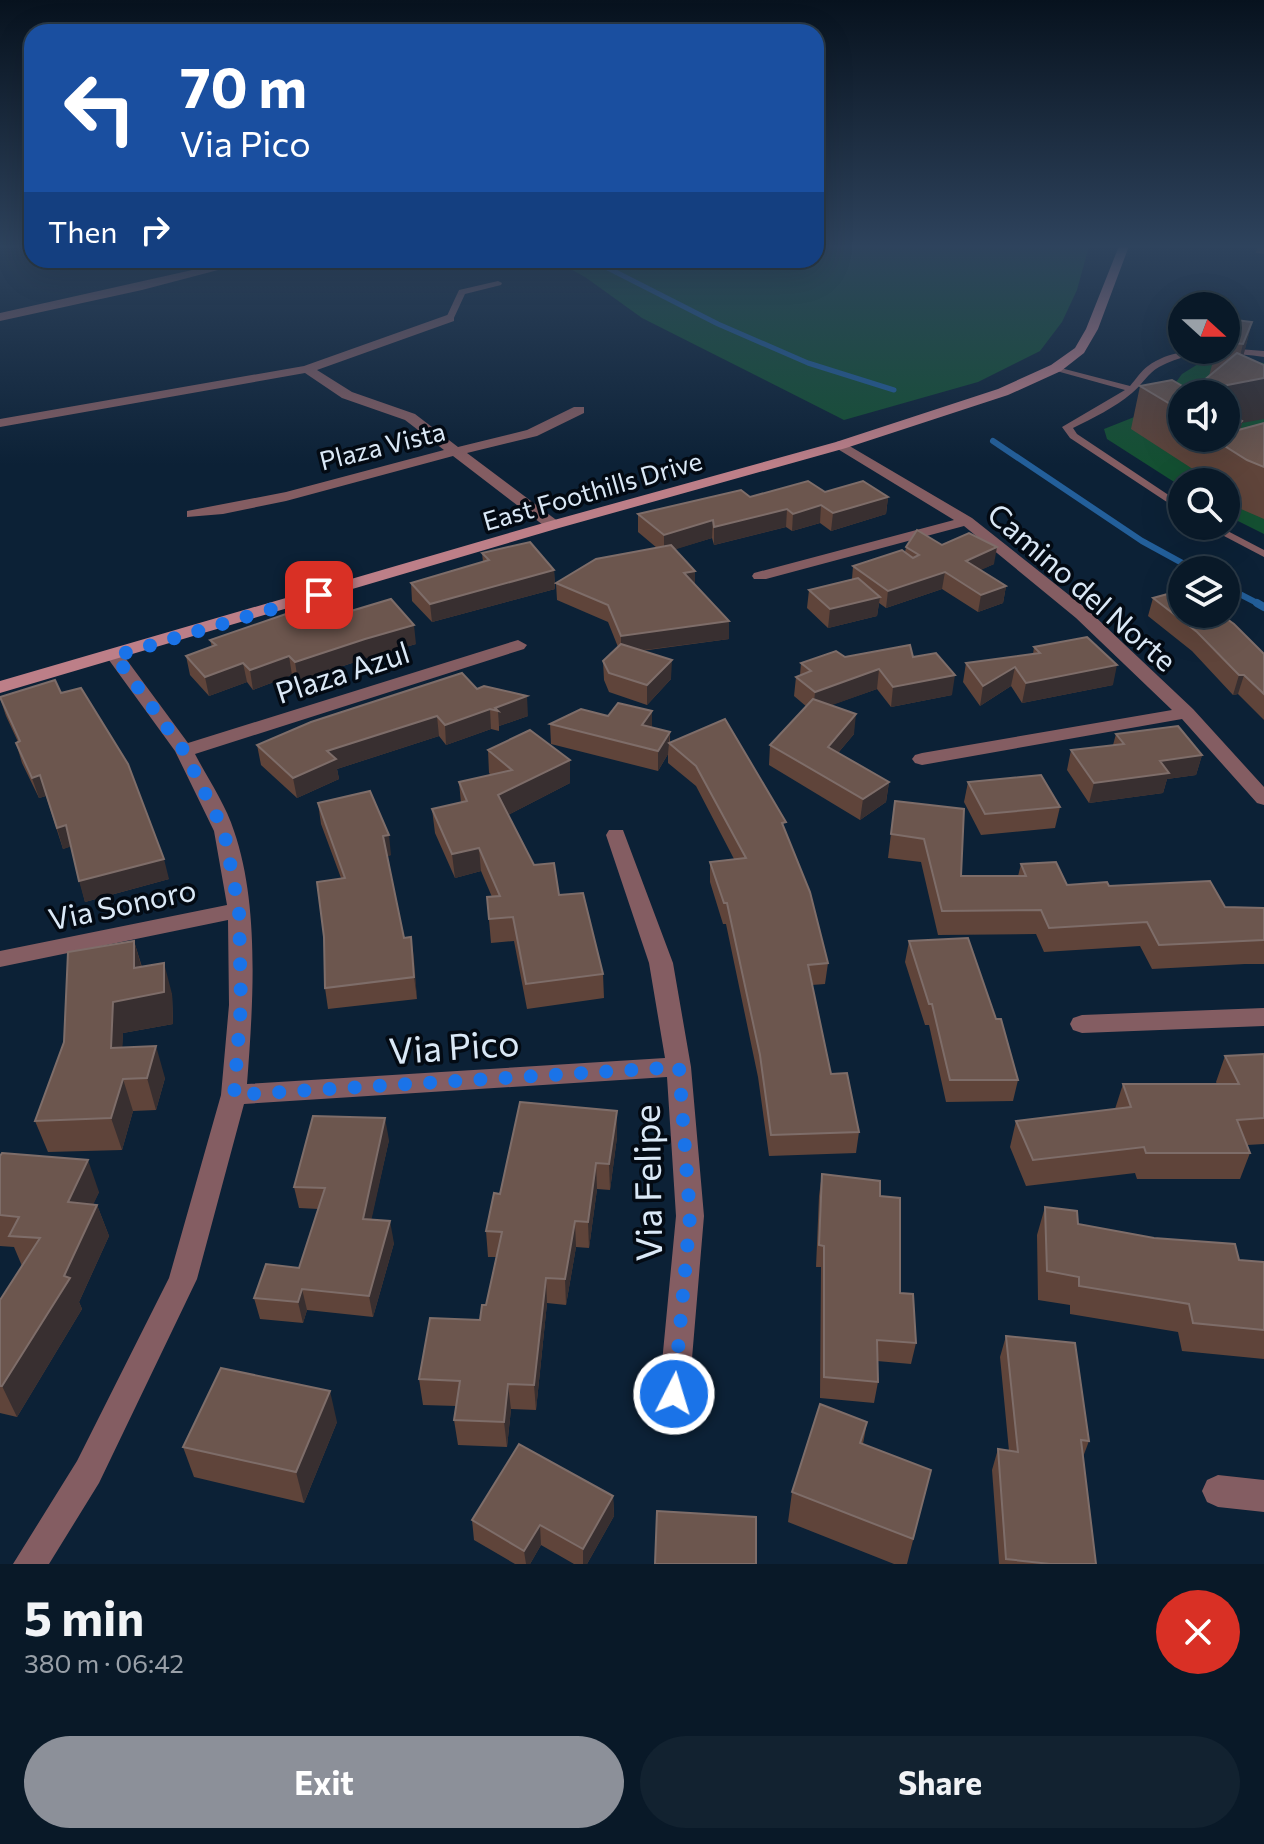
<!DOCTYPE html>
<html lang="en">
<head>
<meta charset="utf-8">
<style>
	:root { --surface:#091928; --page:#122230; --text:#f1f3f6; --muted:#99a0a8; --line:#293845; --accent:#8c9099 }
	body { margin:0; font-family:Commissioner,sans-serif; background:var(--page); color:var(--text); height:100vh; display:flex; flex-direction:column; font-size:30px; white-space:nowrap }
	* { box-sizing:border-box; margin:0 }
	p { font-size:26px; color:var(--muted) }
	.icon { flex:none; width:44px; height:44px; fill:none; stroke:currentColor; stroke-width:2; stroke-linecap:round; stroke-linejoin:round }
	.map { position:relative; height:1564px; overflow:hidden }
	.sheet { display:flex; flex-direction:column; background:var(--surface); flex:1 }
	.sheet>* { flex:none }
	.hud { position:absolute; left:24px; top:24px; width:800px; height:244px; border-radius:24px; box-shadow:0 8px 32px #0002,0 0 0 2px var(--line); background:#1a4fa0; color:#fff; overflow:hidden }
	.needle { width:52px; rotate:111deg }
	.buttons { position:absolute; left:1168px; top:292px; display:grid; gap:16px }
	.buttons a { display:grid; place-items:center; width:72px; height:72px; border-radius:50%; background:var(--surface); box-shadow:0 8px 32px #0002,0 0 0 2px var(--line); font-size:40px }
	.pin { position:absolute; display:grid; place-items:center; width:68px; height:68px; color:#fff; margin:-34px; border-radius:16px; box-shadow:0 4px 12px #0006 }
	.me { position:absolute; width:88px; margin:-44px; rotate:5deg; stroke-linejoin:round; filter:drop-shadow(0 0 6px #0008) }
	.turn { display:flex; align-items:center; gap:28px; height:168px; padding:0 24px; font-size:36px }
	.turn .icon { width:104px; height:104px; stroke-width:2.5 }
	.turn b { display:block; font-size:56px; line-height:68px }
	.then { display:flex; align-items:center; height:76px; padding:0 24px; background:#0003; gap:16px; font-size:30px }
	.round { display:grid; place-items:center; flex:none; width:84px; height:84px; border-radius:42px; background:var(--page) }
	.head { display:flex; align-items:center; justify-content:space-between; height:136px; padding:0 24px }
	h1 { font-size:48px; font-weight:700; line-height:60px }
	.primary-button { display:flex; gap:16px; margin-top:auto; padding:16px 24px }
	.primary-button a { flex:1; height:92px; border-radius:48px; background:var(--accent); color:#fff; font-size:32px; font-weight:700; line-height:92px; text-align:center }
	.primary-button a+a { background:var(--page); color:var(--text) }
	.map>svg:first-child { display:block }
</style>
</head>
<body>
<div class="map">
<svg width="1264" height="1564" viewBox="0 0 1264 1564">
	<rect width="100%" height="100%" fill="#0c2136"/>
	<g fill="#145032" fill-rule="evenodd">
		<path d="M816 246H1089L1077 290 1062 322 1040 351 978 382 844 420 642 318 585 277 554 260H816Z"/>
		<path d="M1231 359 1264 363V534L1226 515V482H1182V487L1107 439 1104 429 1157 408 1182 374 1203 361ZM1182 394H1226V438H1182Z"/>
	</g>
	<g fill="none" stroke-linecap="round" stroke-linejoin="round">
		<path stroke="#235f9a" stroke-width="5" d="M592 260 718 324 808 363 894 390"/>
		<g stroke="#235f9a" stroke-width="6">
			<path d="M993 441 1142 541 1195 570"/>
			<path d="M1226 587 1261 605"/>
		</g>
		<path stroke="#235f9a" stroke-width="8" d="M1257 603 1264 607"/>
		<g fill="#845d62" fill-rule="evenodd">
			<path d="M498 281 502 283 501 285 465 294 453 320H447L446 318 459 290Z"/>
			<path d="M1226 348 1264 351V357C1230 352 1191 349 1159 367 1148 373 1142 385 1132 393 1114 408 1093 418 1073 428L1077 434 1182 504V512L1070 438 1062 427 1125 390 1053 370V366L1130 386C1136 379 1141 371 1148 366 1171 349 1200 350 1226 350Z"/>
			<path d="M1205 526H1218L1264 550V557Z"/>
		</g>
		<g fill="#845d62" fill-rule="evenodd">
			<path d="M237 260H256L142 290 0 321V313Z"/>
			<path d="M450 314 454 315V321L317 370 352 392 415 414 458 447 527 430 574 407H584V413L537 436 467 453 559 522V528H547L453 456 286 501 223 514 187 517V511L286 492 444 450 405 420 342 398 305 373 0 427V419L304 366Z"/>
			<path d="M841 441 972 518 1088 610 1193 709 1264 787V805L1257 803 1182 719 922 765 915 763 912 759 915 755 922 753 1172 710 1076 618 964 526 766 579H754L752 576 754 573 954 520 836 448V442Z"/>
			<path d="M518 640 527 645 524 649 195 754C208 779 226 805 234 831 260 906 253 1006 247 1084L665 1058 649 963 606 835 609 830H623L673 963 691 1067 704 1216 689 1394 685 1404 674 1408 663 1404 659 1394 676 1216 667 1077 244 1104 197 1279 99 1483 49 1564H13L77 1461 169 1278 221 1095 229 1005 228 920 0 967V951L227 905 214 831 175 751 106 656 109 652H121L188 743Z"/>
			<path d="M1264 1008V1026L1082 1033 1073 1030 1070 1024 1073 1018 1082 1015Z"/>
			<path d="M1218 1475 1264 1480V1512L1218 1507 1207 1502 1202 1491 1207 1480Z"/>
		</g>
		<path fill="#bd7f88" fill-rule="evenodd" d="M1119 246H1129L1098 329 1084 353 1061 371 1008 395 846 448 559 528 0 693V681L547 522 836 442 998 389 1051 365 1075 348 1086 329Z"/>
	</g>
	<g fill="#5f443a" fill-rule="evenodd">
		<path d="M1257 246H1264V254L1256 253Z"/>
		<path d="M1252 322 1243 356 1242 423 1240 429 1264 423V519L1234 506 1226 500V482H1200L1202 475 1131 429 1140 386 1191 391 1209 376 1216 350H1226V323ZM1182 394 1226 438H1182Z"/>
		<path d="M825 492 888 497 886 514 831 531 820 523 792 531 786 527 714 545 712 538 675 549 695 571V584L729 621V639L641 651 671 679 647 705 609 692 604 680 603 661 618 647 608 622 557 600 556 583 657 548 638 532V514L750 497Z"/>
		<path d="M942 545 994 564 980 570 1006 586 1003 603 978 612 942 589 886 608 879 603 877 616 828 628 807 608 809 590 852 579 853 566 905 552 906 547Z"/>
		<path d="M482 553 554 570 555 589 432 622 412 601 411 583 483 562Z"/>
		<path d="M1153 598 1264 654V720L1238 694 1233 695 1192 651 1148 616Z"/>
		<path d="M301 626 416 644 367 658 298 681 292 675 253 690 247 682 209 696 190 675 186 656 212 647 210 640Z"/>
		<path d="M1034 647 1113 685 1022 703 1011 686 980 706 963 682 966 663 1033 654Z"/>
		<path d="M845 657H913L952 695 891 707 877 689 831 705 854 734 838 753 889 782 886 802 860 820 769 765 770 745 807 707 794 696 796 677 800 675 801 663Z"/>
		<path d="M477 689 528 716 499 726V731L491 729 446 745 439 736 337 769 339 779 297 798 261 765 257 745Z"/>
		<path d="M0 698 169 879 85 902 71 846 63 849 46 796 39 798 22 763 16 743 18 742 6 716Z"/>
		<path d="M652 711V728L670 732V743L786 832 828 963 825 984 812 985 831 1074 859 1132 856 1153 769 1156 758 1077 726 924H723L710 882V862L734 859 696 786 668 763V754L658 771 551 744 550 724Z"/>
		<path d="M1116 734 1202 755 1196 775 1167 779 1163 793 1089 803 1067 770 1071 750 1113 745Z"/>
		<path d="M488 750 570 783 508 815 534 865 559 895 603 974 604 998 527 1009 514 941 491 943 487 897H492L481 871 455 878 435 833 432 809 461 803 459 782 491 775 489 773Z"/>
		<path d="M968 782 1060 807 1055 828 981 835 964 802Z"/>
		<path d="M895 801 961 876H1018L1021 864 1067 885 1109 886 1225 907 1264 908V964H1245L1152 969 1140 946 1044 952 1036 934 938 935 921 862 888 858Z"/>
		<path d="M318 803 391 855 387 856 404 938 411 937 417 999 328 1009 325 988 341 878 321 824Z"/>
		<path d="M134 941 142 967 172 994 173 1024 123 1033 122 1047 165 1078 156 1110 133 1111 122 1150 48 1152 35 1121Z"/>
		<path d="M909 941 996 1019 1018 1080 1013 1101 946 1102 929 1025H925L905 962Z"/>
		<path d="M1264 1054V1144L1247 1145 1250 1153 1240 1179H1137L1135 1173 1026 1186 1010 1147 1016 1121 1115 1109 1123 1084H1217L1216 1082 1225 1056Z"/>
		<path d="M617 1137 610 1190 597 1189 589 1248 576 1247 566 1305 547 1303 536 1410 511 1409 507 1447 458 1445 454 1420 456 1406 423 1405 419 1379 480 1320 486 1305 496 1257H488L486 1231 500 1194Z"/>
		<path d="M389 1140 371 1219 394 1243 373 1317 307 1310 303 1323 260 1319 254 1298 299 1268 318 1209 299 1208 294 1187Z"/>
		<path d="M0 1156 99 1192 93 1204 97 1205 109 1236 79 1302 82 1309 17 1417 0 1413V1300L22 1266 14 1247 0 1246Z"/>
		<path d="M822 1174 880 1196 900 1293 916 1343 911 1364 877 1361 878 1382 874 1403 820 1398 821 1267H816L819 1196Z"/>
		<path d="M1045 1207 1078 1224 1239 1260 1264 1262V1359L1182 1351 1178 1332 1070 1314V1305L1038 1300 1037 1235Z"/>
		<path d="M1006 1336 1089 1441 1083 1457 1096 1564H999L992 1470 998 1449 1009 1451 1000 1357Z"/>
		<path d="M337 1422 304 1503 194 1477 183 1447Z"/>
		<path d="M867 1422 863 1444 931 1470 907 1564H894L788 1522 792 1492Z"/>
		<path d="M613 1496 614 1516 587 1564H574L541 1545 530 1564H515L474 1540 472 1520Z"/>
	</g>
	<g fill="#382f30">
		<path d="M1252 322 1241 365 1264 378V419L1242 423 1234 452 1226 426V394H1191V392L1233 384 1243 344Z"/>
		<path d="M888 497 886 514 831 531 833 513Z"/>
		<path d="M821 505 820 523 792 531 793 514Z"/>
		<path d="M787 509 786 527 714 545V527Z"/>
		<path d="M713 520 712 538 664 553V535Z"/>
		<path d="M997 547 994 564 964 578 966 561Z"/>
		<path d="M554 570 555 589 432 622 430 604Z"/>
		<path d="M695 571V588L684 573Z"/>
		<path d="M945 572 942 589 886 608 888 591Z"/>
		<path d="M1006 586 1003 603 978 612 981 595Z"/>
		<path d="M880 597 877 616 828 628 830 609Z"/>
		<path d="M729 621V639L621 653V636Z"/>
		<path d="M414 625 416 644 367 658 298 681 295 662 365 639Z"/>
		<path d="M289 656 292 675 253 690 250 670Z"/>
		<path d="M672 660 671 679 647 705V685Z"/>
		<path d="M243 663 247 682 209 696 205 677Z"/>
		<path d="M1117 665 1113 685 1022 703 1026 683Z"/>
		<path d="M1015 667 1011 686 980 706 983 686Z"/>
		<path d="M879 669 877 689 813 712 815 692Z"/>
		<path d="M955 675 952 695 891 707 893 687Z"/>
		<path d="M1239 675H1244L1238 694 1233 695Z"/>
		<path d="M527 696 528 716 499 726 498 711 495 708Z"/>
		<path d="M490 709 491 729 446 745 445 725Z"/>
		<path d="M652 711V731L642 725Z"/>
		<path d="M856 714 854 734 826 767 828 747Z"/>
		<path d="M437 716 439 736 337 769 339 779 297 798 293 778 327 751Z"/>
		<path d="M670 732 668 754 658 771V751Z"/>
		<path d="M1202 755 1196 775 1167 779 1163 793 1089 803 1094 783 1160 761Z"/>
		<path d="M570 760V783L500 819 498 795Z"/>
		<path d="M40 775 46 796 39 798 32 778Z"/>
		<path d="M889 782 886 802 860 820 863 799Z"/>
		<path d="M66 825 73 846 63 849 57 828Z"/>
		<path d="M389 835 391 855 386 857 383 836Z"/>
		<path d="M479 848 481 871 455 878 452 854Z"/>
		<path d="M164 859 169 879 85 902 79 881Z"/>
		<path d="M411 937 414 958 417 999 414 977Z"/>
		<path d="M134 941 143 972 164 963 172 994 173 1024 123 1033 121 1079 111 1048 113 1002 134 968Z"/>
		<path d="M156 1046 165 1078 156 1110 147 1078Z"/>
		<path d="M123 1079 133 1111 122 1150 111 1118Z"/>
		<path d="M617 1111V1137L610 1190 609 1164Z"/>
		<path d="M385 1118 389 1140 367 1240 363 1219Z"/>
		<path d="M88 1160 99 1192 80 1234 68 1202Z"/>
		<path d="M596 1163 597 1189 589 1248 588 1222Z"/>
		<path d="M97 1205 109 1236 79 1302 82 1309 17 1417 2 1386 64 1276Z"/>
		<path d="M390 1221 394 1243 373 1317 369 1296Z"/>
		<path d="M575 1221 576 1247 566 1305 565 1279Z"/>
		<path d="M546 1278 547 1303 536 1410 534 1385Z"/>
		<path d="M302 1289 307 1310 303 1323 298 1302Z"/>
		<path d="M508 1384 511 1409 507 1447 504 1422Z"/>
		<path d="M330 1391 337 1422 304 1503 296 1472Z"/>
		<path d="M613 1496 614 1516 587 1564H583V1549Z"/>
		<path d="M540 1525 541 1545 530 1564H526L524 1551Z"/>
	</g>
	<g fill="#6c564e" stroke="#7e6d69" stroke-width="2">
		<path d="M1228 319 1252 322 1243 344 1226 342V323Z"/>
		<path d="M1237 353 1264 365V378L1191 392 1195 394H1182V411L1140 386 1172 380 1191 391Z"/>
		<path d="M1226 412 1242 421 1231 432 1264 423V467L1247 460 1212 438H1226Z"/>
		<path d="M808 481 825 492 863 481 888 497 833 513 821 505 793 514 787 509 714 527 713 520 664 535 638 514 741 490 750 497Z"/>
		<path d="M917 530 942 545 969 533 997 547 966 561 1006 586 981 595 945 572 888 591 853 566 902 550 913 558 919 555 906 547Z"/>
		<path d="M530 542 554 570 430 604 411 583 489 560 482 553Z"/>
		<path d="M671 545 695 571 684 573 729 621 621 636 608 605 556 583 596 559Z"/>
		<path d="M858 578 880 597 830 609 809 590Z"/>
		<path d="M1182 590V614H1220L1234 624 1264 654V694L1244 675H1239L1197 632 1153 598Z"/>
		<path d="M391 599 414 625 365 639 295 662 289 656 250 670 243 663 205 677 186 656 216 645 210 640 289 613 301 626Z"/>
		<path d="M1087 637 1117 665 1026 683 1015 667 983 686 966 663 1040 653 1034 647Z"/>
		<path d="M621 644 672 660 647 685 609 673 603 661Z"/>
		<path d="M910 645 913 657 936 653 955 675 893 687 879 669 815 692 796 677 811 671 801 663 836 651 845 657Z"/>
		<path d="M462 673 477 689 484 686 527 696 495 708 498 711 490 709 445 725 437 716 327 751 336 759 293 778 257 745 311 722Z"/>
		<path d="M55 680 61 693 81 688 128 764 164 859 79 881 66 825 57 828 40 775 32 778 16 743 20 741 0 697Z"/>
		<path d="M813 699 856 714 828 747 889 782 863 799 770 745Z"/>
		<path d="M618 703 652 711 642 725 670 732 658 751 550 724 581 709 608 716Z"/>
		<path d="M725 719 786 822 782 823 810 892 828 963 808 965 831 1074 847 1073 859 1132 771 1135 760 1055 727 903H724L710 862 746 858 696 766 669 743Z"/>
		<path d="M1178 726 1202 755 1160 761 1169 773 1094 783 1071 750 1124 744 1116 734Z"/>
		<path d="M530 730 570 760 498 795 534 865 554 863 559 895 583 893 603 974 526 984 513 917 489 919 487 897 500 896 479 848 452 854 432 809 467 801 459 782 512 770 488 750Z"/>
		<path d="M1041 775 1060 807 985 814 968 782Z"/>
		<path d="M370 791 389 835 383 836 404 938 411 937 414 977 325 988 324 937 317 882 345 878 318 803Z"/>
		<path d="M895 801 964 809 961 876H1026L1021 864 1056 862 1067 885 1107 882 1109 886 1210 881 1225 907 1264 908V940L1159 945 1147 922 1049 928 1041 910 942 911 924 839 891 834Z"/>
		<path d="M968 938 996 1019H1001L1018 1080H950L932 1004H929L909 941Z"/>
		<path d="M134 941V968L164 963V992L113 1002 111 1048 156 1046 147 1078 123 1079 111 1118 35 1121 64 1042 68 952Z"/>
		<path d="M1264 1054V1118L1237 1120 1250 1153H1146L1144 1147 1033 1160 1016 1121 1131 1107 1123 1084H1239L1225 1056Z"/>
		<path d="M520 1102 617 1111 609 1164 596 1163 588 1222 575 1221 565 1279 546 1278 534 1385 508 1384 504 1422 454 1420 460 1381 419 1379 430 1318 480 1320 482 1305H486L502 1232 486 1231 494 1193 500 1194Z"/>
		<path d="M313 1116 385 1118 363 1219 390 1221 369 1296 302 1289 298 1302 254 1298 266 1264 299 1268 325 1188 294 1187Z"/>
		<path d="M2 1153 88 1160 68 1202 97 1205 64 1276 70 1278 2 1386H0V1300L40 1238 9 1236 19 1217 0 1215V1156Z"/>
		<path d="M822 1174 880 1181V1196L900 1198V1293L913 1294 916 1343 877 1340 878 1382 824 1377V1246L819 1245Z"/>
		<path d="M1045 1207 1077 1211 1078 1224 1154 1238 1235 1244 1239 1260 1264 1262V1330L1193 1323 1189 1304 1079 1286V1277L1047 1271Z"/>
		<path d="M1006 1336 1075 1343 1089 1441 1081 1440 1096 1564H1050L1006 1559 998 1449 1018 1452Z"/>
		<path d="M221 1368 330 1391 296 1472 183 1447Z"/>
		<path d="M820 1404 867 1422 860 1443 931 1470 913 1539 792 1492Z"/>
		<path d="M519 1444 613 1496 583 1549 540 1525 524 1551 472 1520Z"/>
		<path d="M657 1511 756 1517V1564H655Z"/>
	</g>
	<linearGradient id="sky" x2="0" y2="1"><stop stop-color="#07121e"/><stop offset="0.53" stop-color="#2e435d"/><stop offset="1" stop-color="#2e435d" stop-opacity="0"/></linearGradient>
	<rect width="1264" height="465" fill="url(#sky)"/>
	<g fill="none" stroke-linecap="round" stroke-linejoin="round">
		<path stroke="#1a73e8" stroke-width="14" stroke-dasharray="0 25.2" d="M319 595 115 656 184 751 224 831 239 910 241 1005 234 1095 679 1067 690 1216 674 1394"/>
	</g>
	<g text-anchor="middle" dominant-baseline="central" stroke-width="7" stroke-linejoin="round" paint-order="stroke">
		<g font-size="26" fill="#dae8f6" stroke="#030a13">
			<text transform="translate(382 445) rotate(-14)">Plaza Vista</text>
			<text transform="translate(592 490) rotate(-16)">East Foothills Drive</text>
		</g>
		<g font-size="30" fill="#dae8f6" stroke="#030a13">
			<text transform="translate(1083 586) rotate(41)">Camino del Norte</text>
			<text transform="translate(342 671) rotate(-18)">Plaza Azul</text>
			<text transform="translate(122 903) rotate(-12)">Via Sonoro</text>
		</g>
		<g font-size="36" fill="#dae8f6" stroke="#030a13">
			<text transform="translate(454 1045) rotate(-4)">Via Pico</text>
			<text transform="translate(646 1183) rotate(-91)">Via Felipe</text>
		</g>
	</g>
</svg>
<div class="buttons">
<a><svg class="needle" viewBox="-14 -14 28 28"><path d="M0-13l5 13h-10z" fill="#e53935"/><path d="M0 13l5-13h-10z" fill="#99a0a8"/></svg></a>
<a><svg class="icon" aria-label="sound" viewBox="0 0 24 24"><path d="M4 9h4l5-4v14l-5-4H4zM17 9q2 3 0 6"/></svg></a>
<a><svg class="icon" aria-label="search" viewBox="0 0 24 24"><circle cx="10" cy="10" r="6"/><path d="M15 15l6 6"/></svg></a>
<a><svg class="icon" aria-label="layers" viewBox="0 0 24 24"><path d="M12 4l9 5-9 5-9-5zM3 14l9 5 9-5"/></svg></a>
</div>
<div class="pin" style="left:319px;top:595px;background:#d93025"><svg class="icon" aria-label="arrive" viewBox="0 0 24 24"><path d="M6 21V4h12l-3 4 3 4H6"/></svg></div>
<svg class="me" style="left:674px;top:1394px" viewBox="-20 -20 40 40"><circle r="17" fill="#1a73e8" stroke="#fff" stroke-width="3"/><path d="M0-11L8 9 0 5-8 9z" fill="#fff"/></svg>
<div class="hud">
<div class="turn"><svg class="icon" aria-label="left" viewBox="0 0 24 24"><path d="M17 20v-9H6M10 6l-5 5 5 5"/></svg><div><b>70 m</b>Via Pico</div></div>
<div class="then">Then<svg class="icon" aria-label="right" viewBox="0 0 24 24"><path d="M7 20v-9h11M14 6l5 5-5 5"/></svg></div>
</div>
</div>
<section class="sheet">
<div class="head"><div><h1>5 min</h1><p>380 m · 06:42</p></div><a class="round" style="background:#d93025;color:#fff"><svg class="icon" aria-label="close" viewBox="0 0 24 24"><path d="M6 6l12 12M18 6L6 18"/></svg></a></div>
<div class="primary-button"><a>Exit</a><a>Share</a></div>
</section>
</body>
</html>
